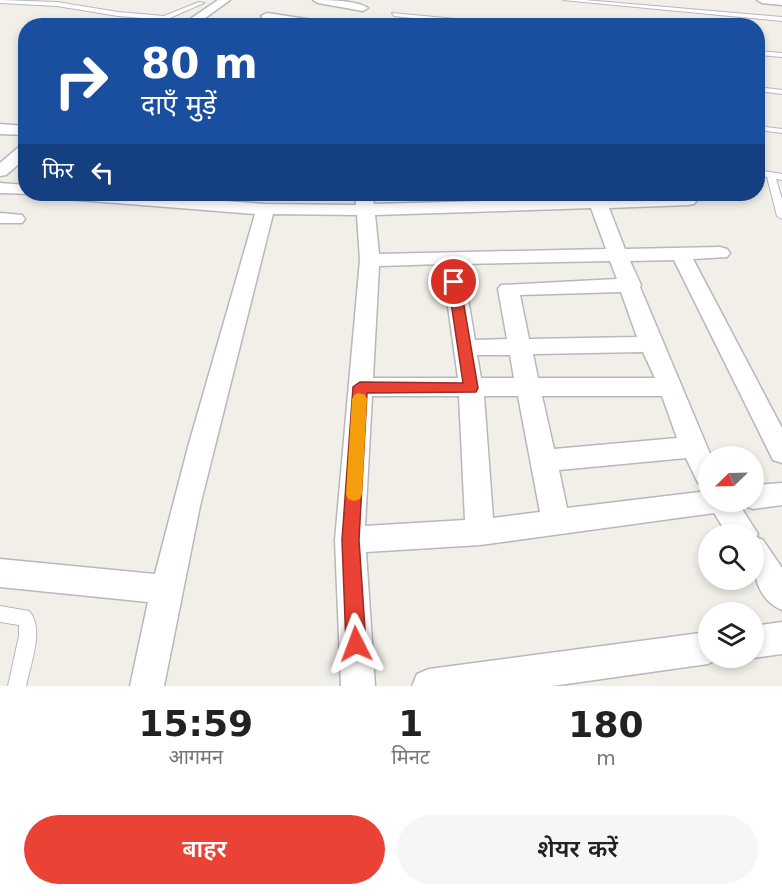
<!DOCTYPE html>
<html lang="hi">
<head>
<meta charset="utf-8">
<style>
	:root { --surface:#fff; --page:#f6f6f6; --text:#222; --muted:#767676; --accent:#ea4335 }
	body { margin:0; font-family:"DejaVu Sans","Noto Sans Devanagari",sans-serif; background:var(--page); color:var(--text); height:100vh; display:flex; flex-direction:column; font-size:22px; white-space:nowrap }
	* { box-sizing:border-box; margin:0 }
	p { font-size:20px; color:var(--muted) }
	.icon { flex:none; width:33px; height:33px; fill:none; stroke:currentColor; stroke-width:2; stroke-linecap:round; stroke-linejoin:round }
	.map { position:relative; height:686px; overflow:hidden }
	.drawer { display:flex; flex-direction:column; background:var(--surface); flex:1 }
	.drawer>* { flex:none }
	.banner { position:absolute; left:18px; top:18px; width:747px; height:183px; border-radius:24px; box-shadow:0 3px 9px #0003; background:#1a4fa0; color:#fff; overflow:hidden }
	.needle { width:39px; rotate:247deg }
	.fabs { position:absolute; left:698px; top:446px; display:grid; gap:12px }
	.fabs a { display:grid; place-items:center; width:66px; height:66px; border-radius:50%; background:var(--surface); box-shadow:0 3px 9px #0003; font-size:30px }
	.pin { position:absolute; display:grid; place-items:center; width:51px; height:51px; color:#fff; margin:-26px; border:3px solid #fff; border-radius:50%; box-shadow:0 2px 6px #0007 }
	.me { position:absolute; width:66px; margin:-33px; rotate:357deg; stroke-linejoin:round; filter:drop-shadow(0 0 4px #0008) }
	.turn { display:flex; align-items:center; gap:21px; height:126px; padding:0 24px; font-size:27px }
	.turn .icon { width:78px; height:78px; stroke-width:2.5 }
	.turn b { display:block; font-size:42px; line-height:51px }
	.then { display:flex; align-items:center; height:57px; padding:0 24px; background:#0003; gap:12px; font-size:22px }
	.eta { display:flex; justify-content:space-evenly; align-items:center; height:102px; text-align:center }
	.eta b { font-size:36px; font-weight:600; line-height:42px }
	.action { display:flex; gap:12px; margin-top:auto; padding:12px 24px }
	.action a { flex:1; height:69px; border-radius:36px; background:var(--accent); color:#fff; font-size:24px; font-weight:600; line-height:69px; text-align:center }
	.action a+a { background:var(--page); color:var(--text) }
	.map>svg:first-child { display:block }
</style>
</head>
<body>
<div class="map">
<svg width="782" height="686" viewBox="0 0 782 686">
	<rect width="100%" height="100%" fill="#f1efe8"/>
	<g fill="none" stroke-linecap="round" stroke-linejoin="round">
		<g stroke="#b5b8bc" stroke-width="2">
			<g id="lane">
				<path d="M0 0 57 2 118 12 164 16 199 2 204 3 165 20 118 16 57 6 0 3Z"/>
				<path d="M563 0H585L782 17V21Z"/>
				<path d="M392 13 509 24 512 26H487L394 16Z"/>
				<path d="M581 19 609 24 612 26 581 23 553 26Z"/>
				<path d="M758 51 782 53V57L758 55Z"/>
				<path d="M758 87 782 90V94L758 91Z"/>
				<path d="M758 126 782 129V133L758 130Z"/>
				<path d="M758 170 782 174V180L776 179 782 199V219L777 216 767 177 758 176Z"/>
				<path d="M0 606 29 611C45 627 30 666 26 686H8L19 636V625L0 622Z"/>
			</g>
		</g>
		<g stroke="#b5b8bc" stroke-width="3">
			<g id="street">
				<path d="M218 0H230L194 26H180Z"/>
				<path d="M313 0C329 0 355 0 368 8L363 11 318 3Z"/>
				<path d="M757 0H782V5L762 3Z"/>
				<path d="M267 13 333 23 338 26H307L263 18 261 16Z"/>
				<path d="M0 124 26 126V135L0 134Z"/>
				<path d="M26 144V158L6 175 0 176V163L20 146Z"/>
				<path d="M0 183 26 185V194H32L0 193Z"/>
				<path d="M57 194H129L265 204 356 205V194H372L374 204 588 198 587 194H603L605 197 694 196 697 200 694 204 688 205 609 208 625 249 720 247 727 249 730 253 727 257 693 259 782 428V463L773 460 674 260 630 261 641 285 640 287 711 456H708V486L698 483 686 458 559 470 567 508 708 491V501H737L758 534 756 537 763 540 782 568V610C751 597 753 562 753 534H727L714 513 480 545 366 552 375 686H341L335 540 360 260 357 215 273 214 200 506 164 686H130L148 602 0 587V559L155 574 188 447 255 214 66 199 60 198ZM591 208 606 249 379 254 375 215ZM610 261 617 279 501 285 498 289 507 339 475 340 462 264ZM442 264 458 378H373L379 266ZM621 292 637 337 529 339 520 295ZM643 352 655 378H538L533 354ZM477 355H510L514 378H481ZM372 396H459L465 520 365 526ZM484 396H518L540 512 493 518ZM542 396H662L677 438 554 449Z"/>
				<path d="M0 213 22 215 25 219 22 223H0Z"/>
				<path d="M782 483V505L753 509 743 505 741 501H753V485Z"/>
				<path d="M782 622V654L753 658 750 657H753V626Z"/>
				<path d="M708 632V657H721L708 664 552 686H412L417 674 429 669Z"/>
			</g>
		</g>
		<use href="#lane" fill="#fff" fill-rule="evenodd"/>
		<use href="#street" fill="#fff" fill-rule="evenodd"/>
	</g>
	<path fill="#ea4335" stroke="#982c22" stroke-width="1.5" d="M454 278 460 282 478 388 476 392 367 393 359 540 366 644 363 651 356 654 349 651 346 644 342 540 353 387 360 382 463 383 448 282Z"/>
	<path fill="#f59e0b" d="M359 393 365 395 367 399 362 494 360 499 354 501 348 499 346 494 352 399 354 395Z"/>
</svg>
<div class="fabs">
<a><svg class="needle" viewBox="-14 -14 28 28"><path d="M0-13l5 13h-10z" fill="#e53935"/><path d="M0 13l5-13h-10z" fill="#767676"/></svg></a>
<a><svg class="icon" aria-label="search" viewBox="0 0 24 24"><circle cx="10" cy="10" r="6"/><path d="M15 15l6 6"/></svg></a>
<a><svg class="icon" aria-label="layers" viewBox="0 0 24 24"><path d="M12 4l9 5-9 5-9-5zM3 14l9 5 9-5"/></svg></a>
</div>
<div class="pin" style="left:454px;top:282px;background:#d93025"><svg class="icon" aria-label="arrive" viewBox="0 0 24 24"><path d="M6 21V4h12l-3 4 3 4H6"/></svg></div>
<svg class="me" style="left:356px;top:644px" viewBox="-20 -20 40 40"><path d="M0-17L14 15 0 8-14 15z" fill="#ea4335" stroke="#fff" stroke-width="4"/></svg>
<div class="banner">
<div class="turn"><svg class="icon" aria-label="right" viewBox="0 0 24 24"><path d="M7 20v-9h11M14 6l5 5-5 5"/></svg><div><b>80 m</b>दाएँ मुड़ें</div></div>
<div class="then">फिर<svg class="icon" aria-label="left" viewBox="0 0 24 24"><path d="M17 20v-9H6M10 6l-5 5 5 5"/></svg></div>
</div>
</div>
<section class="drawer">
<div class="eta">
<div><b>15:59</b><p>आगमन</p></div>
<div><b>1</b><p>मिनट</p></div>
<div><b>180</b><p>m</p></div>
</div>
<div class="action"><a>बाहर</a><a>शेयर करें</a></div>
</section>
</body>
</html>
